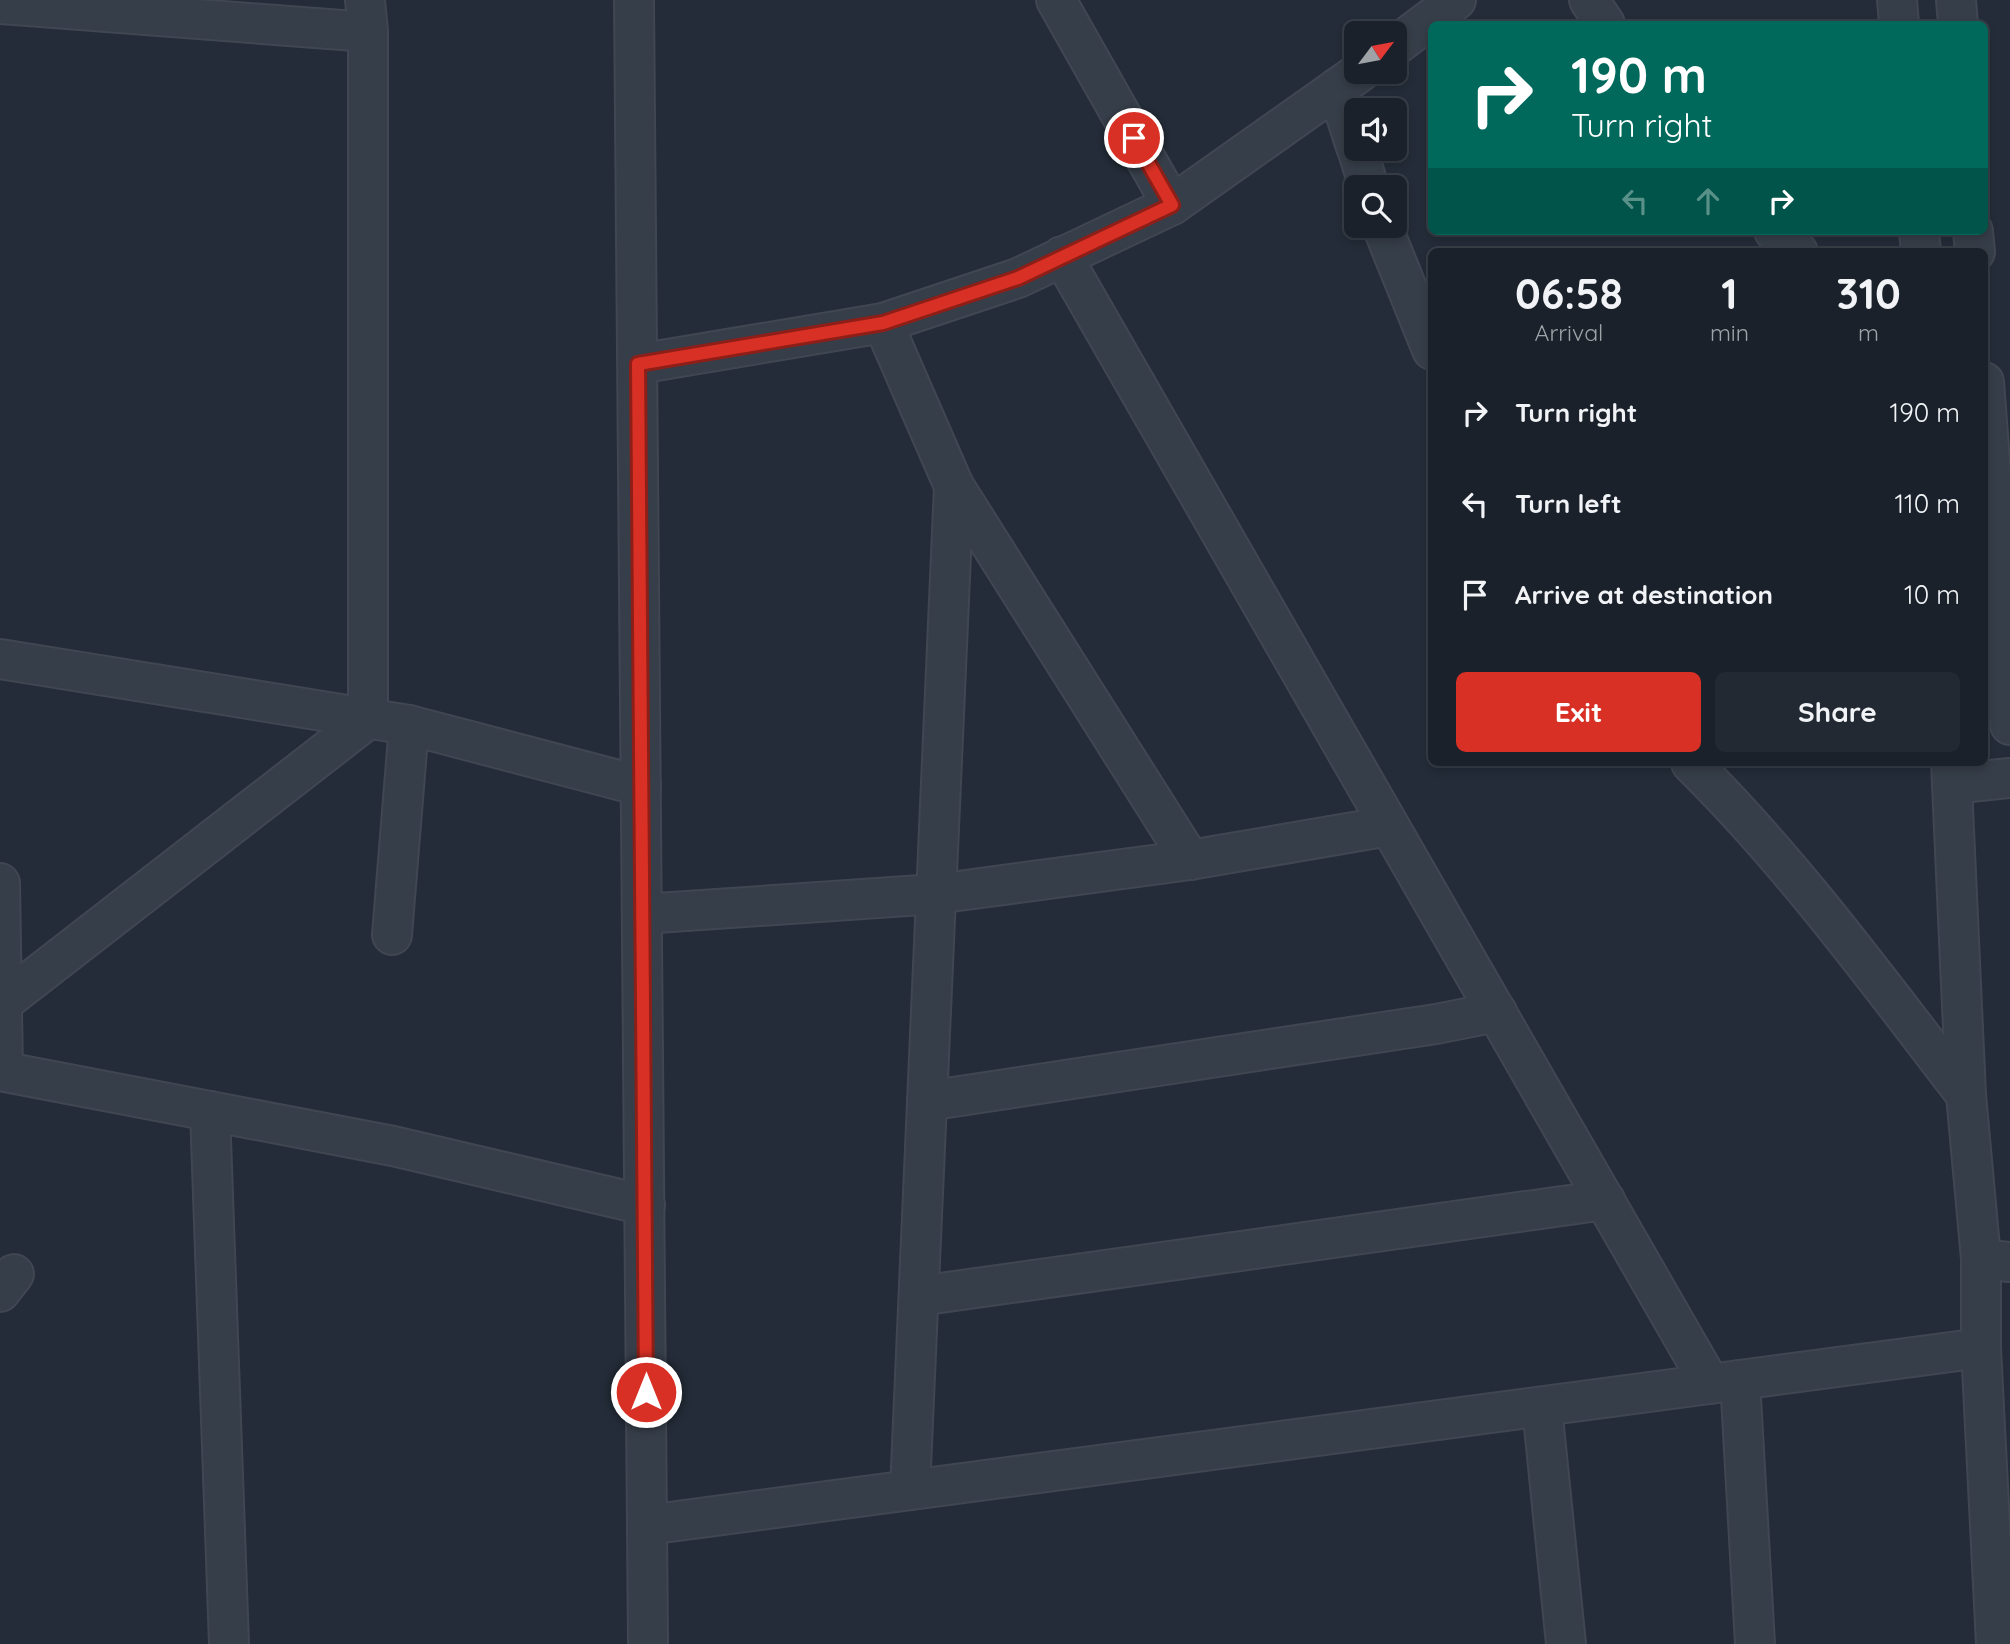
<!DOCTYPE html>
<html lang="en">
<head>
<meta charset="utf-8">
<style>
	:root { --surface:#1a212a; --page:#232932; --text:#f1f3f6; --muted:#9fa3a8; --line:#383e47; --accent:#d93025 }
	body { margin:0; font-family:Quicksand,sans-serif; background:var(--page); color:var(--text); height:100vh; display:flex; flex-direction:column; font-size:26px; white-space:nowrap }
	* { box-sizing:border-box; margin:0 }
	p { font-size:23px; color:var(--muted) }
	.icon { flex:none; width:38px; height:38px; fill:none; stroke:currentColor; stroke-width:2; stroke-linecap:round; stroke-linejoin:round }
	.map { position:relative; flex:1; overflow:hidden }
	.panel { position:absolute; left:1428px; top:248px; width:560px; height:518px; display:flex; flex-direction:column; background:var(--surface); border-radius:10px; box-shadow:0 4px 10px #0003,0 0 0 2px var(--line) }
	.panel>* { flex:none }
	.top-card { position:absolute; left:1428px; top:21px; width:560px; height:214px; border-radius:10px; box-shadow:0 4px 10px #0003,0 0 0 2px var(--line); background:#00695c; color:#fff; overflow:hidden }
	.needle { width:46px; rotate:58deg }
	.controls { position:absolute; left:1344px; top:21px; display:grid; gap:14px }
	.controls a { display:grid; place-items:center; width:63px; height:63px; border-radius:10px; background:var(--surface); box-shadow:0 4px 10px #0003,0 0 0 2px var(--line); font-size:35px }
	.pin { position:absolute; display:grid; place-items:center; width:60px; height:60px; color:#fff; margin:-30px; border:4px solid #fff; border-radius:50%; box-shadow:0 2px 7px #0007 }
	.me { position:absolute; width:77px; margin:-38px; rotate:0deg; stroke-linejoin:round; filter:drop-shadow(0 0 5px #0008) }
	.turn { display:flex; align-items:center; gap:24px; height:147px; padding:0 28px; font-size:32px }
	.turn .icon { width:91px; height:91px; stroke-width:2.5 }
	.turn b { display:block; font-size:49px; line-height:60px }
	.lanes { display:flex; align-items:center; height:66px; padding:0 28px; background:#0003; justify-content:center; gap:35px; direction:ltr }
	.lanes .off { opacity:.35 }
	.eta { display:flex; justify-content:space-evenly; align-items:center; height:119px; text-align:center }
	.eta b { font-size:42px; font-weight:800; line-height:49px }
	.cta { display:flex; gap:14px; margin-top:auto; padding:14px 28px }
	.cta a { flex:1; height:80px; border-radius:10px; background:var(--accent); color:#fff; font-size:28px; font-weight:800; line-height:80px; text-align:center }
	.cta a+a { background:var(--page); color:var(--text) }
	ul { padding:0; list-style:none }
	li { display:flex; align-items:center; gap:21px; height:91px; padding:0 28px }
	li div { flex:1 }
	li b { display:block; font-size:26px }
	li em { font-style:normal }
	.map>svg:first-child { display:block }
</style>
</head>
<body>
<div class="map">
<svg width="2010" height="1644" viewBox="0 0 2010 1644">
	<rect width="100%" height="100%" fill="#232c38"/>
	<g fill="none" stroke-linecap="round" stroke-linejoin="round">
		<g stroke="#404752" stroke-width="42">
			<g id="minor">
				<path d="M634 0 648 1644"/>
				<path d="M1056 0 1172 205"/>
				<path d="M1589 0 1605 24"/>
				<path d="M0 4 368 32 365 0"/>
				<path d="M368 32V719"/>
				<path d="M1395 46 1456 0"/>
				<path d="M1337 88 1356 147"/>
				<path d="M1357 149 1369 187"/>
				<path d="M1382 226 1432 350"/>
				<path d="M1774 231 1798 252"/>
				<path d="M1062 256 1710 1384"/>
				<path d="M883 323 954 486 1190 860"/>
				<path d="M638 364 883 323 1018 278 1172 205 1360 72"/>
				<path d="M0 659 409 725 641 786"/>
				<path d="M1691 763C1793 864 1878 981 1966 1095"/>
				<path d="M1952 784 2010 778"/>
				<path d="M0 883 3 1071"/>
				<path d="M642 914 936 894 1190 860 1389 826"/>
				<path d="M392 935 409 725"/>
				<path d="M2 1003 368 719"/>
				<path d="M0 1071 393 1146 645 1205"/>
				<path d="M927 1101 1436 1024 1497 1012"/>
				<path d="M210 1111 229 1644"/>
				<path d="M1981 1259 2010 1262"/>
				<path d="M0 1292 14 1274"/>
				<path d="M919 1296 1605 1200"/>
				<path d="M1740 1380 1755 1644"/>
				<path d="M1542 1407 1566 1644"/>
				<path d="M910 1490 954 486"/>
				<path d="M647 1525 1981 1348"/>
			</g>
		</g>
		<g stroke="#404752" stroke-width="42">
			<g id="tertiary">
				<path d="M1897 0 1899 24"/>
				<path d="M1956 0 1958 24"/>
				<path d="M1919 231 1921 252"/>
				<path d="M1973 231 1975 252"/>
				<path d="M1984 382 2010 725"/>
				<path d="M1951 763 1966 1095 1981 1259V1348L1996 1644"/>
			</g>
		</g>
		<use href="#minor" stroke="#363e49" stroke-width="38"/>
		<use href="#tertiary" stroke="#363e49" stroke-width="38"/>
	</g>
	<g fill="none" stroke-linecap="round" stroke-linejoin="round">
		<g stroke="#8d1f18" stroke-width="18">
			<path id="route" d="M646 1392 638 364 883 323 1018 278 1172 205 1134 138"/>
		</g>
		<use href="#route" stroke="#d93025" stroke-width="12"/>
	</g>
</svg>
<div class="controls">
<a><svg class="needle" viewBox="-14 -14 28 28"><path d="M0-13l5 13h-10z" fill="#e53935"/><path d="M0 13l5-13h-10z" fill="#9fa3a8"/></svg></a>
<a><svg class="icon" aria-label="sound" viewBox="0 0 24 24"><path d="M4 9h4l5-4v14l-5-4H4zM17 9q2 3 0 6"/></svg></a>
<a><svg class="icon" aria-label="search" viewBox="0 0 24 24"><circle cx="10" cy="10" r="6"/><path d="M15 15l6 6"/></svg></a>
</div>
<div class="pin" style="left:1134px;top:138px;background:#d93025"><svg class="icon" aria-label="arrive" viewBox="0 0 24 24"><path d="M6 21V4h12l-3 4 3 4H6"/></svg></div>
<svg class="me" style="left:646px;top:1392px" viewBox="-20 -20 40 40"><circle r="17" fill="#d93025" stroke="#fff" stroke-width="3"/><path d="M0-11L8 9 0 5-8 9z" fill="#fff"/></svg>
<div class="top-card">
<div class="turn"><svg class="icon" aria-label="right" viewBox="0 0 24 24"><path d="M7 20v-9h11M14 6l5 5-5 5"/></svg><div><b>190 m</b>Turn right</div></div>
<div class="lanes"><svg class="icon off" aria-label="left" viewBox="0 0 24 24"><path d="M17 20v-9H6M10 6l-5 5 5 5"/></svg><svg class="icon off" aria-label="ahead" viewBox="0 0 24 24"><path d="M12 20V5M6 11l6-6 6 6"/></svg><svg class="icon" aria-label="right" viewBox="0 0 24 24"><path d="M7 20v-9h11M14 6l5 5-5 5"/></svg></div>
</div>
<section class="panel">
<div class="eta">
<div><b>06:58</b><p>Arrival</p></div>
<div><b>1</b><p>min</p></div>
<div><b>310</b><p>m</p></div>
</div>
<ul>
<li><svg class="icon" aria-label="right" viewBox="0 0 24 24"><path d="M7 20v-9h11M14 6l5 5-5 5"/></svg><div><b>Turn right</b></div><em>190 m</em></li>
<li><svg class="icon" aria-label="left" viewBox="0 0 24 24"><path d="M17 20v-9H6M10 6l-5 5 5 5"/></svg><div><b>Turn left</b></div><em>110 m</em></li>
<li><svg class="icon" aria-label="arrive" viewBox="0 0 24 24"><path d="M6 21V4h12l-3 4 3 4H6"/></svg><div><b>Arrive at destination</b></div><em>10 m</em></li>
</ul>
<div class="cta"><a>Exit</a><a>Share</a></div>
</section>
</div>
</body>
</html>
